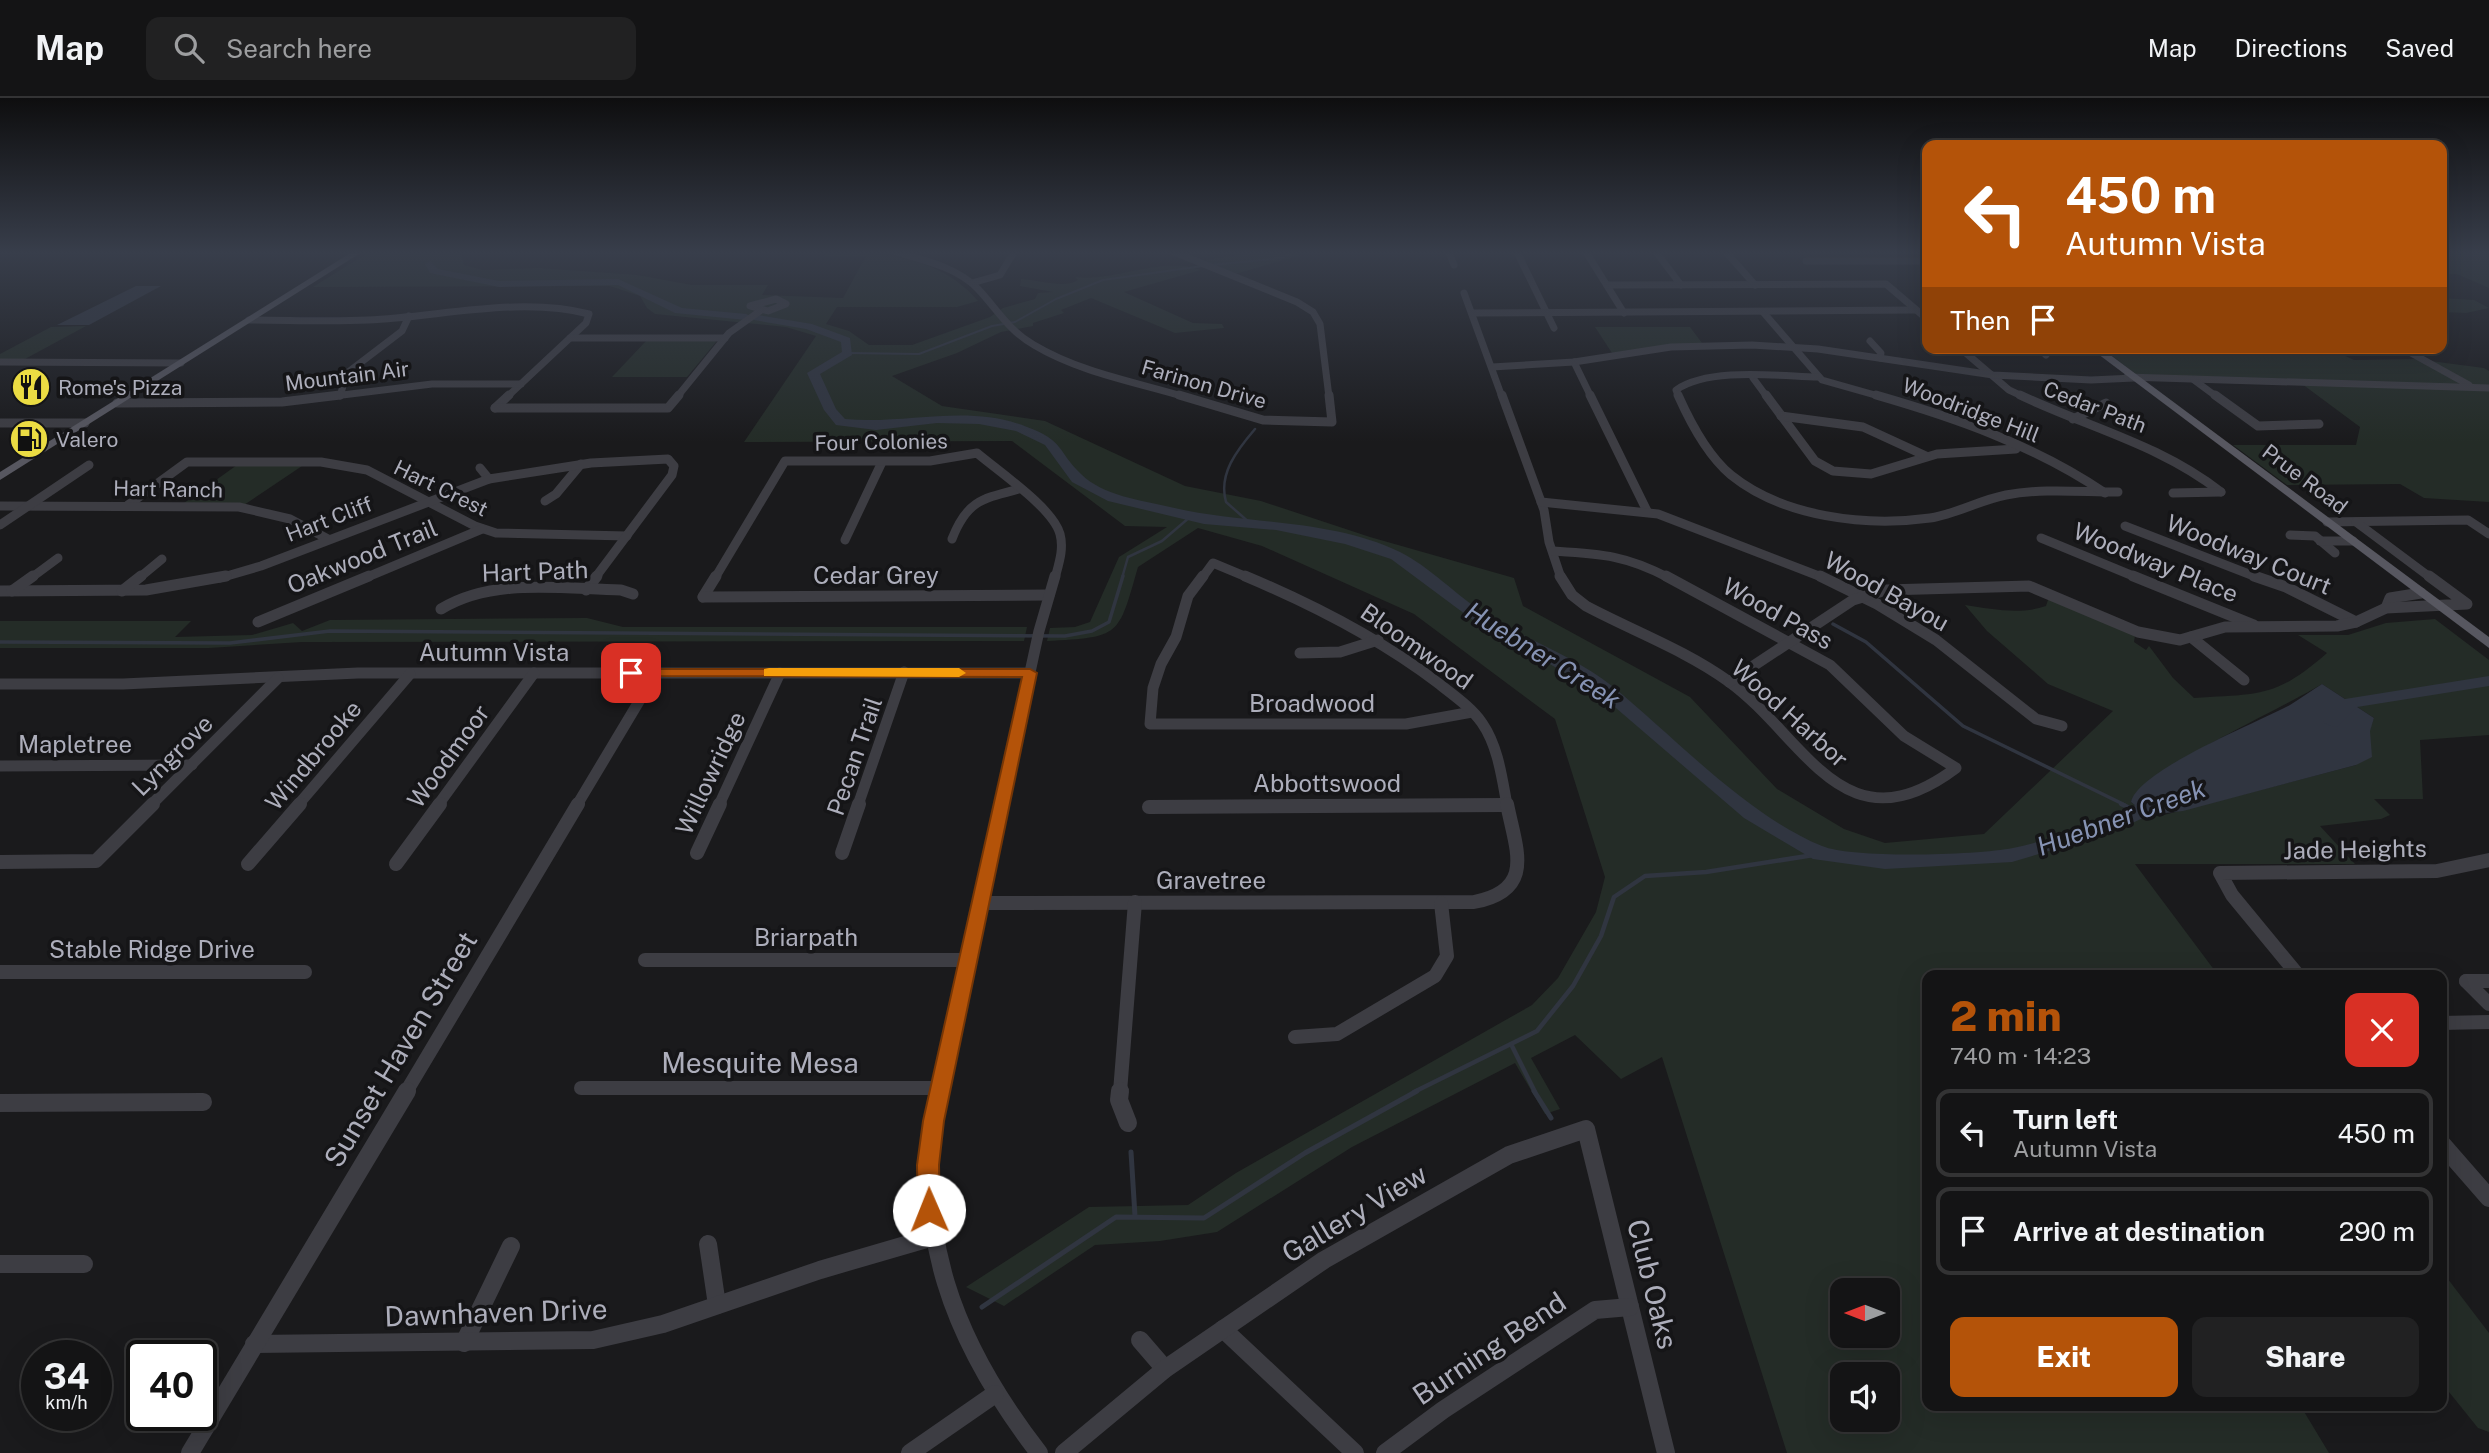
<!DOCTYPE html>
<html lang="en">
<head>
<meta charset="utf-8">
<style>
	:root { --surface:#141415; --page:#212122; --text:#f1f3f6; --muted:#9d9ea0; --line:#333334; --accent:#b45309 }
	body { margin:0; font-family:"Public Sans",sans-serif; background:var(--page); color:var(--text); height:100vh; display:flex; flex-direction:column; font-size:26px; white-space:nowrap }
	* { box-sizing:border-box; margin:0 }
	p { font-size:23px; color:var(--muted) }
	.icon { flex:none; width:38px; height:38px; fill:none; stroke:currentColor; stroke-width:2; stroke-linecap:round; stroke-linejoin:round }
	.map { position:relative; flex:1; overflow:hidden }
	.panel { position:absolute; left:1922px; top:872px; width:525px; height:441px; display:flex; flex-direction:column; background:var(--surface); border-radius:14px; box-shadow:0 7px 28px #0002,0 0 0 2px var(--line) }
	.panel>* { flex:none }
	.banner { position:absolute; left:1922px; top:42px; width:525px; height:214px; border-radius:14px; box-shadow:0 7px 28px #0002,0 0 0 2px var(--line); background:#b45309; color:#fff; overflow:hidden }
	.needle { width:46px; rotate:270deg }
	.buttons { position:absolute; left:1830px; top:1180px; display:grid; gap:14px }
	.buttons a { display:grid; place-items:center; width:70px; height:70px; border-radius:14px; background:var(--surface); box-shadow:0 7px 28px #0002,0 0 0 2px var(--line); font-size:35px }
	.speed { position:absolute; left:21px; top:1242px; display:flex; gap:14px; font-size:35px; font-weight:700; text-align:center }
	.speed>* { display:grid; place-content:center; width:91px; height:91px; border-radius:50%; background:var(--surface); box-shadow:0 7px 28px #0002,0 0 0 2px var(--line); line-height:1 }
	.speed small { font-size:18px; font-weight:400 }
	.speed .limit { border:4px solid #111; border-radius:10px; background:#fff; color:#111 }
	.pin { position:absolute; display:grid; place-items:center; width:60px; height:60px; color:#fff; margin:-30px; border-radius:14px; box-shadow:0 4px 10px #0006 }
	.me { position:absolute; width:77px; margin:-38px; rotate:359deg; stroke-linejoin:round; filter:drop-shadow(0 0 5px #0008) }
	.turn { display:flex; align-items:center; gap:24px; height:147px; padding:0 28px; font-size:32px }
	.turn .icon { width:91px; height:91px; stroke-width:2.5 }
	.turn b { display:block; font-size:49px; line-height:60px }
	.then { display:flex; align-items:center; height:66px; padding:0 28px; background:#0003; gap:14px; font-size:26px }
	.round { display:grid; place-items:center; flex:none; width:74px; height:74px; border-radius:14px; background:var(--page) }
	.head { display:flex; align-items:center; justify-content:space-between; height:119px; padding:0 28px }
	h1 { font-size:42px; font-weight:800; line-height:52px; color:var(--accent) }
	.primary-button { display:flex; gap:14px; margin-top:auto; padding:14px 28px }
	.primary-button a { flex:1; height:80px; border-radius:14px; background:var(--accent); color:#fff; font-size:28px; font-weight:800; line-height:80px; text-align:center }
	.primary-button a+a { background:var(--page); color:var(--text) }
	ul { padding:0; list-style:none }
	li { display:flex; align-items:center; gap:21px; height:88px; margin:0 14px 10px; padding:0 14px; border:4px solid var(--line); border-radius:14px }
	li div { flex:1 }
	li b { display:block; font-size:26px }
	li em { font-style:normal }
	header { display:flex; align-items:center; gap:42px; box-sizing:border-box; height:98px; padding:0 35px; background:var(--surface); border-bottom:2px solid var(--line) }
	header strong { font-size:33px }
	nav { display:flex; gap:38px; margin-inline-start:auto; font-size:24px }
	.search { width:490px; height:63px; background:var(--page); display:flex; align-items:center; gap:18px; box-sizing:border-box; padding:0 24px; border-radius:14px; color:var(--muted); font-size:26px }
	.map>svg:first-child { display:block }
</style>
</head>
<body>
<header>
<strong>Map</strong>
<div class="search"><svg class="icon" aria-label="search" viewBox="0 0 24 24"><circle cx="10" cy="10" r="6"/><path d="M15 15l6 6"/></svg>Search here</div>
<nav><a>Map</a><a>Directions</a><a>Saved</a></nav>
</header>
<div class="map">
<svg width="2489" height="1355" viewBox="0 0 2489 1355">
	<rect width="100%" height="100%" fill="#1a1a1c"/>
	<g fill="#242c27" fill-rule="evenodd">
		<path d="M369 154H461L464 167 482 172 538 170 637 177 692 187H768L762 197 843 200 866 158H825L826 154C881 154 940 158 978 203L957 209H837L826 226 849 233 869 247H912L990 219 1003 210 1035 201 1038 195 1053 194 1020 188 1021 181C1038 182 1066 191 1078 182L1075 179C1117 184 1162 157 1201 172L1124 194 1193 225 1222 226 1224 230 1175 235 1091 200 1061 212 1064 215 1033 225V228L1001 234 957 255 892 278 942 308 1045 323 1185 388 1261 403 1370 439 1514 480 1523 508 1690 599 1777 691 1844 731 1885 745 1984 736 2113 613 2048 586 1987 533 1965 507C1992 511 2020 517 2046 508L2049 499 2135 537 2134 544 2146 552 2149 548 2173 580 2194 600C2259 596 2276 600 2327 555L2298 537H2348L2386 525 2435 521 2489 562V637L2420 642 2423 701H2374L2390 717 2381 721 2320 728 2355 766H2135L2218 877H1927V1307H2300L2329 1355H1787L1662 959 1621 981 1575 937 1531 960 1560 1011 1545 1016 1515 965 1352 1049 1217 1134 1160 1143 1095 1147 1004 1208 966 1189 1089 1109 1188 1107 1236 1075 1532 907 1558 880 1596 814 1605 779 1555 621 1414 516 1262 448 1198 430 1138 469C1118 539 1121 539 1047 543L1050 530 1075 529 1090 524 1119 459 1167 429 1125 428 1012 343 744 344 816 238 786 229 655 216 647 210 640 198 610 188 313 189ZM2322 586 2374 620 2356 667 2160 718 2147 717 2131 704C2137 676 2289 607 2322 586ZM1843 1192H1888V1237H1843ZM1843 1276H1888V1321H1843Z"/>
		<path d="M1257 154H1312L1235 176 1201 163Z"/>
		<path d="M2441 154 2489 157V190L2457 176H2441Z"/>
		<path d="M2441 200 2474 202 2489 210 2466 215 2441 214Z"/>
		<path d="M86 228 25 261H0V256L51 229Z"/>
		<path d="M1595 229H1690L1702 245 1612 255Z"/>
		<path d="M647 242H714L716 244 687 279H612Z"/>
		<path d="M2102 250H2253L2264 253 2261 250H2328L2354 262 2415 261 2484 270 2489 273V404L2424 400 2400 386 2287 387 2233 347H2356L2360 329 2298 283 2137 277Z"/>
		<path d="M305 366 244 407 184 405 237 367Z"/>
		<path d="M587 520 623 529H1027L1024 543 302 544 209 550H0V523H191L175 539 252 537 293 525 302 533 330 522Z"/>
		<path d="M2441 1172 2489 1235V1334L2478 1330 2441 1284Z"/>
	</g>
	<g fill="#303540">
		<path d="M136 188H161L89 227H57Z"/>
		<path d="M2322 586 2374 620 2370 633 2372 659 2356 667 2183 713 2147 717 2131 704C2138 672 2259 624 2290 607 2301 600 2311 593 2322 586Z"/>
	</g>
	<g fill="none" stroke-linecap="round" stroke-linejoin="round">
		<g stroke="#303540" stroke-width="2">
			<path d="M1211 167 1281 160 1294 154"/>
			<path d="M848 255 919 256 992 228 1015 224 1056 201 1103 182 1203 168"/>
		</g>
		<g stroke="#303540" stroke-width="2.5">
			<path d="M1251 426 1226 404C1218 376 1237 352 1255 331"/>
			<path d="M1122 480 1128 459 1162 443 1190 419"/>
		</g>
		<g stroke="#303540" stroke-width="3.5">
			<path d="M1833 526 1866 544 1963 628 2125 707"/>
			<path d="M0 544 230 545 330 533 1065 538 1092 533 1109 524 1123 478"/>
		</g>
		<g stroke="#303540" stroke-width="4.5">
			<path d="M2121 706 2139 714"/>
			<path d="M1511 946 1535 994"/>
			<path d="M1414 994 1537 933 1573 888 1601 838 1614 799 1645 778 1706 774 1820 756"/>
		</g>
		<g stroke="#303540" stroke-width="5">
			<path d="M1534 993 1551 1020"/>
			<path d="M1131 1054 1135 1118"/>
			<path d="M982 1209 1116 1119 1204 1120 1305 1055 1417 993"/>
		</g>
		<g fill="#303540" fill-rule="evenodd">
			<path d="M430 163 438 171 499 183 618 181 682 210 746 216 752 219 746 222 675 215 618 187 499 189 430 175 425 166Z"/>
			<path d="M758 217 812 226 850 240 852 257 820 276 836 311 845 321C905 327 969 305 1027 329 1065 343 1057 353 1081 376 1103 398 1141 402 1170 409 1245 427 1329 420 1400 454 1430 469 1456 497 1484 515 1524 541 1574 558 1612 588 1677 641 1745 716 1822 748 1853 761 1978 757 2013 750 2041 744 2071 734 2098 725 2118 718 2154 693 2173 698L2176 702 2173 706 2113 734 2012 764 1885 771 1813 761 1744 720 1595 592 1473 522 1391 461 1345 446 1276 432 1204 426 1108 403 1072 384 1045 347 1016 333 979 326 937 325 876 332 836 327 824 312 807 275 842 254 841 244 806 231 754 222V218Z"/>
			<path d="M2489 578V588L2357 609 2338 628 2332 629 2323 624 2345 601Z"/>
		</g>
		<g stroke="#3d3d43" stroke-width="7">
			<path d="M896 154C923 162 957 169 978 191 997 211 1009 233 1034 247 1079 274 1135 284 1185 299"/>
			<path d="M1174 154 1297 204 1313 214 1320 226 1329 299"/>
			<path d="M1449 154 1454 167"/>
			<path d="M1517 154 1554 230"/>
			<path d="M1586 154 1624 215"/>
			<path d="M1656 154 1681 187"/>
			<path d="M1726 154 1755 187"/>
			<path d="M1806 163H1927"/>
			<path d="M972 185 1000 177 1014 154"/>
			<path d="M1607 187 1886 186 1927 221"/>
			<path d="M1464 195 1502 299"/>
			<path d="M776 201 786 206 768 213 750 208Z"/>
			<path d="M1763 214 1822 282 1882 299"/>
			<path d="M1472 215 1915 212"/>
			<path d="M249 222C289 222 329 224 368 222 439 219 520 198 589 216L586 225 507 299"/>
			<path d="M570 240H725"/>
			<path d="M1870 243 1881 255 1880 260"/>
			<path d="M1960 250 2009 292 2024 299"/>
			<path d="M2039 250 2046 257"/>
			<path d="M2402 250 2469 287"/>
			<path d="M0 264 181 265"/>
			<path d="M1574 264 1591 299"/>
			<path d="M1492 269 1574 264 1671 249 1752 247 1818 251 1993 277 2091 282 2134 280"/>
			<path d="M2127 279 2489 290"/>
			<path d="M1753 280 1767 299"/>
			<path d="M2194 282 2217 299"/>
			<path d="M340 298 347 275 402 233 409 218"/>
			<path d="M326 299 432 286H521"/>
			<path d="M677 299 729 235 760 213"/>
			<path d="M1679 299 1676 292C1709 269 1778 278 1818 279"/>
		</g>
		<g stroke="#3d3d43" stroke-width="9">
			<path d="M1179 297 1263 322 1332 324 1329 297"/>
			<path d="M1502 297 1544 412 1549 444 1561 480"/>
			<path d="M1590 297 1647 413"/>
			<path d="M1678 297C1690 324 1708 358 1731 377 1783 419 1865 429 1930 420 1956 416 1980 402 2006 397 2043 390 2081 394 2118 394"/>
			<path d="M1766 297 1815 363 1833 373 1871 376 1937 356 2016 351"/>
			<path d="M1876 297C1956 320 2036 348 2105 395"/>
			<path d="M2020 297C2090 330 2159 346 2221 394"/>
			<path d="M2215 297 2258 328 2319 326"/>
			<path d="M117 305 282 304 340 297"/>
			<path d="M495 310 509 297"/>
			<path d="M495 310H668L679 297"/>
			<path d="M1781 318 1863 329 1926 358"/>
			<path d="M2073 321 2106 305"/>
			<path d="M0 325H85"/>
			<path d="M480 370 489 381"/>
			<path d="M2173 395 2221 394"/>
			<path d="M545 403 556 396 581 366"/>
			<path d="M1541 404 1658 416 1824 480"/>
			<path d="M128 407 187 364H321L367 372 475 428 496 435 627 438"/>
			<path d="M0 408 239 409 290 421 328 441"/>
			<path d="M2327 424 2468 422 2489 436"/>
			<path d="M2356 424 2431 480"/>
			<path d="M0 427 89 367"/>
			<path d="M2125 428 2259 480"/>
			<path d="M2290 437 2315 438 2335 455"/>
			<path d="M2041 440 2138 480"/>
			<path d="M952 441C967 403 981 401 1019 391"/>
			<path d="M845 442 882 364"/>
			<path d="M2320 443H2353"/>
			<path d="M1553 453C1601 456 1626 457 1669 480"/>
			<path d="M31 480 58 460"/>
			<path d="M139 480 162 461"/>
			<path d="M220 480 261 468 489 381 591 365 668 361 674 368 672 377 595 480"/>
			<path d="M365 480 482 431"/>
			<path d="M715 480 785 363H930L977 355C998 373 1053 410 1060 436 1064 451 1059 465 1055 480"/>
			<path d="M1202 480 1213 465 1249 480"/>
		</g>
		<g stroke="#3d3d43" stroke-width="11">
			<path d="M1203 478 1188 498 1176 539 1161 566 1153 590 1150 626H1406L1472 614"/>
			<path d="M1245 478C1314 507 1379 540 1438 585 1453 597 1471 609 1482 625 1498 648 1502 680 1507 707"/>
			<path d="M1560 478 1572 497 1586 508C1633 533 1685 552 1728 583 1805 638 1843 755 1956 670L1904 638 1830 567 1666 478"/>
			<path d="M1820 478 1877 506 1936 542 2036 621 2062 628"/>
			<path d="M2133 478 2254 527"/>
			<path d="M2254 478 2286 489 2356 524"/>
			<path d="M586 492 597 478"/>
			<path d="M0 493 146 492 226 478"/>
			<path d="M12 493 33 478"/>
			<path d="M122 493 141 478"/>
			<path d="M703 499 716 478"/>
			<path d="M703 499 1049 497"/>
			<path d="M2386 510 2390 500 2421 495"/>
			<path d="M441 511C493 479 563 491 621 492L633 496"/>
			<path d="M258 524 369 478"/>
			<path d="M2191 539 2244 582"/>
			<path d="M1300 555 1340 554 1378 542"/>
			<path d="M1729 584 1853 502 1886 492 2029 488 2138 534 2180 542 2225 529 2337 528 2356 524 2386 510 2467 506 2429 478"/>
			<path d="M0 586H123L358 575H1030"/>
			<path d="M0 668 192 667"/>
			<path d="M151 707 278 580"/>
			<path d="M298 707 410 576"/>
			<path d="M438 707 534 575"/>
			<path d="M577 707 656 575"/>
			<path d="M719 707 780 575"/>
			<path d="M858 707 904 574"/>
			<path d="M1001 707 1039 533 1055 478"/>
			<path d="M1458 707H1506"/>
		</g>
		<g stroke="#3d3d43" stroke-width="14">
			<path d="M1149 709 1506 707"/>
			<path d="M697 755 720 706"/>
			<path d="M842 755 859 706"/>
			<path d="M0 764 96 763 153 706"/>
			<path d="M248 766 300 706"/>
			<path d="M396 766 440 706"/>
			<path d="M980 805 1474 804C1536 792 1516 752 1507 706"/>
			<path d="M645 862H968"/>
			<path d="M0 874H305"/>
			<path d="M2298 877 2232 797 2220 775 2437 773 2489 762"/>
			<path d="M2466 883 2489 906"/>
			<path d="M2466 883H2489"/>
			<path d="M2441 925 2489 924"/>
			<path d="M1295 939 1337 936 1435 878 1447 858 1441 805"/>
			<path d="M581 990H940"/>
			<path d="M406 994 578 706"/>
			<path d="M939 994 1002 706"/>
			<path d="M1120 994 1135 804"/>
		</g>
		<g stroke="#3d3d43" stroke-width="18">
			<path d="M940 993C909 1133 954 1245 1039 1355"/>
			<path d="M1120 993 1119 1002 1128 1025"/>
			<path d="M0 1005 203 1004"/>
			<path d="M2441 1045 2489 1100"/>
			<path d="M708 1146 717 1207"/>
			<path d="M0 1166H84"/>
			<path d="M1223 1231 1355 1355"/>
			<path d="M1140 1242 1165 1271"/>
			<path d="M464 1245 511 1148"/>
			<path d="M254 1246 593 1242 663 1226 820 1172 933 1139"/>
			<path d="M190 1355 407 993"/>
			<path d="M910 1355 995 1296"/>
			<path d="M1064 1355 1165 1271 1324 1162 1509 1057 1586 1031 1666 1355"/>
			<path d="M1385 1355 1443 1312 1595 1212 1630 1209"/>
		</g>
		<g fill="#575760" fill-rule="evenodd">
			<path d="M352 154H362L0 382V374Z"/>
			<path d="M2090 250H2101L2489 539V550Z"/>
		</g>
	</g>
	<linearGradient id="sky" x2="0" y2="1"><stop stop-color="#0e0e0f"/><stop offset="0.45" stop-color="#383e4b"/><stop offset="1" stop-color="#383e4b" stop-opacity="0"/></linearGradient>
	<rect width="2489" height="344" fill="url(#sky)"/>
	<path fill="#b45309" stroke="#753606" stroke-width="2" d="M631 571H1030L1037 575 944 1023 939 1067 940 1112 937 1119 929 1122 921 1119 918 1112 917 1067 923 1023 1022 579 626 578 624 575Z"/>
	<path fill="#f59e0b" d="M769 570H959L966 575 959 579 764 578V571Z"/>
	<defs>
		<g id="restaurant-disc" transform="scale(2.0125)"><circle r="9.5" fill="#ebdc43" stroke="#151517"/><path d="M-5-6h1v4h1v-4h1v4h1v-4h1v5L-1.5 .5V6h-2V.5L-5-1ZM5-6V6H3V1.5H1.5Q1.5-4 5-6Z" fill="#111"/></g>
		<g id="fuel-disc" transform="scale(2.0125)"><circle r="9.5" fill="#ebdc43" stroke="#151517"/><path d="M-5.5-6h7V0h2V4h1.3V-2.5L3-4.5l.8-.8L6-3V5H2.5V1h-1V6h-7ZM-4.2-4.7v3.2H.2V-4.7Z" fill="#111"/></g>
	</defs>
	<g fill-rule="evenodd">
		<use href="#restaurant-disc" x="31" y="289"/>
		<use href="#fuel-disc" x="29" y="341"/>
	</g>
	<g text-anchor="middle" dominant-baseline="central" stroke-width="7" stroke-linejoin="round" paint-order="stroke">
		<g font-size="21" fill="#adaebb" stroke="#151517">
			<text transform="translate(347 278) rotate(-7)">Mountain Air</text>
			<text transform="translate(1204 286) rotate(16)">Farinon Drive</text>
			<text transform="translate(2095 309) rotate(21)">Cedar Path</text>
			<text transform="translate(1971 312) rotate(21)">Woodridge Hill</text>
			<text transform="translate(881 344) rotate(-1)">Four Colonies</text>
			<text transform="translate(2305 381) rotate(37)">Prue Road</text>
			<text transform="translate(441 390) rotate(26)">Hart Crest</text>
			<text transform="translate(168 391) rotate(1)">Hart Ranch</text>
			<text transform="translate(329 421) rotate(-21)">Hart Cliff</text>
		</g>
		<g font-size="21" fill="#adaebb" stroke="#151517" text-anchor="start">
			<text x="58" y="289">Rome's Pizza</text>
			<text x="56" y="341">Valero</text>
		</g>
		<g font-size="24" fill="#adaebb" stroke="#151517">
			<text transform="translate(2249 456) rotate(22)">Woodway Court</text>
			<text transform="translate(362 458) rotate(-22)">Oakwood Trail</text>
			<text transform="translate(2156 464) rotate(22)">Woodway Place</text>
			<text transform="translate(535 473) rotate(-2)">Hart Path</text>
			<text x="876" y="477">Cedar Grey</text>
			<text transform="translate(1887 493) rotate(29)">Wood Bayou</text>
			<text transform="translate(1778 515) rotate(29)">Wood Pass</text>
			<text transform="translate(1417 548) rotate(35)">Bloomwood</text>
			<text x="494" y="554">Autumn Vista</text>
			<text x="1312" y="605">Broadwood</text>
			<text transform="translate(1790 615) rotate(42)">Wood Harbor</text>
			<text x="75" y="646">Mapletree</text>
			<text transform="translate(172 657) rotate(-45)">Lyngrove</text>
			<text transform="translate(313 657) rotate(-50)">Windbrooke</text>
			<text transform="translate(448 658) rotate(-54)">Woodmoor</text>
			<text transform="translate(854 658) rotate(-71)">Pecan Trail</text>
			<text transform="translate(710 675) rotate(-65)">Willowridge</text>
			<text x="1327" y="685">Abbottswood</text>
			<text transform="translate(2355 751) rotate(-1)">Jade Heights</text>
			<text x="1211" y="782">Gravetree</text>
			<text x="806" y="839">Briarpath</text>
			<text x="152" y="851">Stable Ridge Drive</text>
		</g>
		<g font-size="26" font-style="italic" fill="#8693b4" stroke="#151517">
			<text transform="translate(1543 557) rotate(32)">Huebner Creek</text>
			<text transform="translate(2121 719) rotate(-20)">Huebner Creek</text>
		</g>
		<g font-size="28" fill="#adaebb" stroke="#151517">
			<text transform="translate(400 951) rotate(-59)">Sunset Haven Street</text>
			<text x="760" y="964">Mesquite Mesa</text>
			<text transform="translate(1354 1115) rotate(-31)">Gallery View</text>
			<text transform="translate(1653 1186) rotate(76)">Club Oaks</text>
			<text transform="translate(496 1214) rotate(-2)">Dawnhaven Drive</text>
			<text transform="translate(1489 1250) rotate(-34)">Burning Bend</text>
		</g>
	</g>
</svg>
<div class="buttons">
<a><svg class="needle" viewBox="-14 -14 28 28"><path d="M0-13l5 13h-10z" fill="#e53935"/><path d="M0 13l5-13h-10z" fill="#9d9ea0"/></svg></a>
<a><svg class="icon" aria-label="sound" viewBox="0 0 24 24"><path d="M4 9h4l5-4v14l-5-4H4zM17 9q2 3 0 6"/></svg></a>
</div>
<div class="speed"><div>34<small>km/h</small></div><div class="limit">40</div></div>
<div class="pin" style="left:631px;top:575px;background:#d93025"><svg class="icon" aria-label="arrive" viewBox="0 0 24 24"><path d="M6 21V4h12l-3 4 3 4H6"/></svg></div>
<svg class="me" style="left:929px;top:1112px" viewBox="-20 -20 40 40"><circle r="19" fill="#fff"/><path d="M0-13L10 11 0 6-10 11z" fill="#b45309"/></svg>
<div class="banner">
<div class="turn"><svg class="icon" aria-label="left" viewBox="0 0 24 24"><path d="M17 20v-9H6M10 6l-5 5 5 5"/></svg><div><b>450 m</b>Autumn Vista</div></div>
<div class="then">Then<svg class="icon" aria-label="arrive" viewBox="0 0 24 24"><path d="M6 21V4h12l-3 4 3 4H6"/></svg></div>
</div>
<section class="panel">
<div class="head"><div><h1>2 min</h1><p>740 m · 14:23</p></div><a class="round" style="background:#d93025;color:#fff"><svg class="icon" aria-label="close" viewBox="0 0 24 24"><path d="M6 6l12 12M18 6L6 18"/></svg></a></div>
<ul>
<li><svg class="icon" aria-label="left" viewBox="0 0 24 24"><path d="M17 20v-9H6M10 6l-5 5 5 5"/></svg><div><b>Turn left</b><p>Autumn Vista</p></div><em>450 m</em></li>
<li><svg class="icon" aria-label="arrive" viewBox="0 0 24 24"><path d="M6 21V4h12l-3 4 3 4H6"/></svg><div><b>Arrive at destination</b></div><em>290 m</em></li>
</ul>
<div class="primary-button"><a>Exit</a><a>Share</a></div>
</section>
</div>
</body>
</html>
